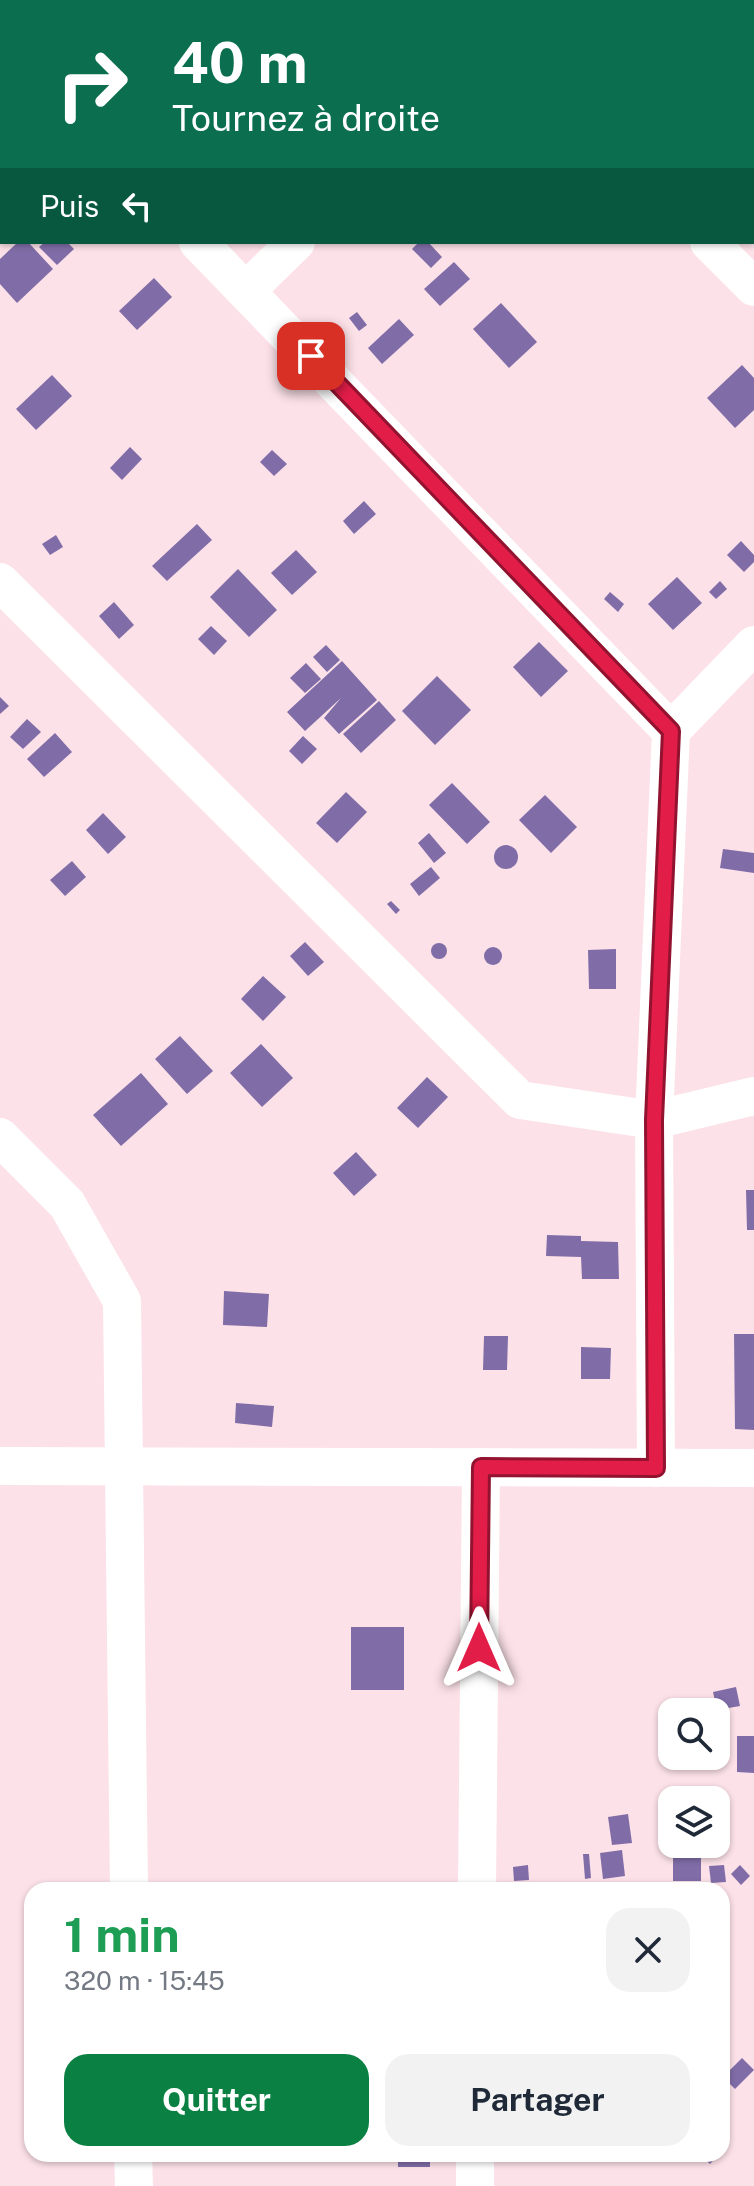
<!DOCTYPE html>
<html lang="fr">
<head>
<meta charset="utf-8">
<style>
	:root { --surface:#fff; --page:#f2f2f3; --text:#1f2937; --muted:#747a83; --accent:#0b8043 }
	body { margin:0; font-family:"Public Sans",sans-serif; background:var(--page); color:var(--text); height:100vh; display:flex; flex-direction:column; font-size:30px; white-space:nowrap }
	* { box-sizing:border-box; margin:0 }
	p { font-size:26px; color:var(--muted) }
	.icon { flex:none; width:44px; height:44px; fill:none; stroke:currentColor; stroke-width:2; stroke-linecap:round; stroke-linejoin:round }
	.map { position:relative; flex:1; overflow:hidden }
	.drawer { position:absolute; left:24px; top:1882px; width:706px; height:280px; display:flex; flex-direction:column; background:var(--surface); border-radius:24px; box-shadow:0 2px 6px #0004 }
	.drawer>* { flex:none }
	.hud { position:absolute; left:0px; top:0px; width:754px; height:244px; box-shadow:0 2px 6px #0004; background:#0b6e4f; color:#fff; overflow:hidden }
	.controls { position:absolute; left:658px; top:1698px; display:grid; gap:16px }
	.controls a { display:grid; place-items:center; width:72px; height:72px; border-radius:16px; background:var(--surface); box-shadow:0 2px 6px #0004; font-size:40px }
	.pin { position:absolute; display:grid; place-items:center; width:68px; height:68px; color:#fff; margin:-34px; border-radius:16px; box-shadow:0 4px 12px #0006 }
	.me { position:absolute; width:88px; margin:-44px; rotate:0deg; stroke-linejoin:round; filter:drop-shadow(0 0 6px #0008) }
	.turn { display:flex; align-items:center; gap:28px; height:168px; padding:0 40px; font-size:36px }
	.turn .icon { width:104px; height:104px; stroke-width:2.5 }
	.turn b { display:block; font-size:56px; line-height:68px }
	.then { display:flex; align-items:center; height:76px; padding:0 40px; background:#0003; gap:16px; font-size:30px }
	.round { display:grid; place-items:center; flex:none; width:84px; height:84px; border-radius:24px; background:var(--page) }
	.headline { display:flex; align-items:center; justify-content:space-between; height:136px; padding:0 40px }
	h1 { font-size:48px; font-weight:700; line-height:60px; color:#1e9e55 }
	.action { display:flex; gap:16px; margin-top:auto; padding:16px 40px }
	.action a { flex:1; height:92px; border-radius:24px; background:var(--accent); color:#fff; font-size:32px; font-weight:700; line-height:92px; text-align:center }
	.action a+a { background:var(--page); color:var(--text) }
	.map>svg:first-child { display:block }
</style>
</head>
<body>
<div class="map">
<svg width="754" height="2186" viewBox="0 0 754 2186">
	<rect width="100%" height="100%" fill="#fce1e8"/>
	<g fill="#806da8">
		<path d="M18 242H28L53 269 17 303 0 284V259Z"/>
		<path d="M45 242H67L74 249 57 265 39 247Z"/>
		<path d="M419 242H428L442 257 431 268 412 249Z"/>
		<path d="M454 262 470 279 440 306 424 289Z"/>
		<path d="M154 278 172 297 137 330 119 311Z"/>
		<path d="M501 303 537 342 509 368 473 329Z"/>
		<path d="M357 312 367 325 359 331 349 318Z"/>
		<path d="M399 319 414 335 382 364 368 348Z"/>
		<path d="M742 365 754 378V410L735 428 707 398Z"/>
		<path d="M52 375 72 396 36 430 16 409Z"/>
		<path d="M130 447 142 459 122 480 110 468Z"/>
		<path d="M272 450 287 464 274 476 260 462Z"/>
		<path d="M364 501 376 514 354 534 343 521Z"/>
		<path d="M197 524 212 540 167 581 152 566Z"/>
		<path d="M56 535 63 547 50 555 42 544Z"/>
		<path d="M741 541 754 555V562L744 572 727 555Z"/>
		<path d="M296 550 317 572 292 595 271 573Z"/>
		<path d="M238 569 277 610 249 637 210 597Z"/>
		<path d="M677 577 702 603 673 630 648 604Z"/>
		<path d="M720 581 727 589 716 599 709 592Z"/>
		<path d="M610 592 624 604 618 612 604 599Z"/>
		<path d="M114 602 134 625 119 639 99 616Z"/>
		<path d="M211 626 227 641 214 655 198 639Z"/>
		<path d="M539 642 568 671 541 697 513 667Z"/>
		<path d="M326 645 340 660 327 672 313 657Z"/>
		<path d="M342 661 377 700 339 734 324 718 341 698 305 731 287 712Z"/>
		<path d="M306 663 321 679 305 693 290 678Z"/>
		<path d="M437 676 471 710 435 745 402 711Z"/>
		<path d="M0 697 9 706 0 714Z"/>
		<path d="M379 701 396 720 361 753 343 734Z"/>
		<path d="M27 719 41 732 23 749 10 737Z"/>
		<path d="M55 733 72 752 44 777 27 759Z"/>
		<path d="M303 736 317 749 302 764 289 751Z"/>
		<path d="M452 783 490 822 467 844 429 805Z"/>
		<path d="M346 792 367 812 337 843 316 823Z"/>
		<path d="M545 795 577 827 551 853 519 820Z"/>
		<path d="M103 813 126 837 108 854 86 830Z"/>
		<path d="M429 833 446 853 434 863 418 843Z"/>
		<circle cx="506" cy="857" r="12"/>
		<path d="M723 849 754 853V873L720 868Z"/>
		<path d="M72 861 86 877 65 896 50 880Z"/>
		<path d="M431 867 440 878 419 896 410 884Z"/>
		<path d="M391 901 400 910 396 914 387 904Z"/>
		<path d="M305 942 324 962 308 976 290 956Z"/>
		<circle cx="439" cy="951" r="8"/>
		<circle cx="493" cy="956" r="9"/>
		<path d="M616 949V989H589L588 950Z"/>
		<path d="M263 976 286 997 263 1021 241 999Z"/>
		<path d="M180 1036 213 1071 187 1094 155 1059Z"/>
		<path d="M261 1044 293 1078 262 1107 230 1073Z"/>
		<path d="M141 1073 168 1104 121 1146 93 1115Z"/>
		<path d="M427 1077 448 1097 418 1128 397 1108Z"/>
		<path d="M356 1152 377 1175 354 1196 333 1173Z"/>
		<path d="M746 1190H754V1230H747Z"/>
		<path d="M547 1235 581 1236V1241L618 1242 619 1279H582L581 1257 546 1256Z"/>
		<path d="M224 1291 269 1294 267 1327 223 1325Z"/>
		<path d="M734 1334H754V1430L735 1429Z"/>
		<path d="M484 1336H508L507 1370H483Z"/>
		<path d="M581 1347 611 1348 610 1379H581Z"/>
		<path d="M236 1403 274 1406 272 1427 235 1423Z"/>
		<rect x="351" y="1627" width="53" height="63"/>
		<path d="M736 1687 740 1706 717 1710 713 1692Z"/>
		<path d="M737 1736H754V1773L737 1772Z"/>
		<path d="M628 1814 632 1843 612 1845 608 1817Z"/>
		<path d="M665 1819H672V1846L663 1845Z"/>
		<path d="M622 1850 625 1876 603 1879 600 1853Z"/>
		<rect x="673" y="1852" width="28" height="29"/>
		<path d="M583 1854H589L591 1878 585 1879Z"/>
		<path d="M528 1865 529 1880 514 1881 513 1867Z"/>
		<path d="M724 1865 726 1882 711 1883 709 1866Z"/>
		<path d="M740 1865 750 1876 741 1885 731 1874Z"/>
		<path d="M742 2058 754 2070 735 2089 723 2077Z"/>
		<rect x="398" y="2154" width="32" height="13"/>
		<path d="M700 2154H715L717 2156 710 2164Z"/>
	</g>
	<g fill="none" stroke-linecap="round" stroke-linejoin="round">
		<g stroke="#fff" stroke-width="38">
			<path d="M542 2 544 0"/>
			<path d="M0 52 2 54"/>
			<path d="M198 242 671 731 654 1120 656 1468"/>
			<path d="M709 242 754 287"/>
			<path d="M248 289 296 242"/>
			<path d="M0 582 520 1100 654 1120 754 1096"/>
			<path d="M671 731 754 645"/>
			<path d="M0 1137 67 1204 122 1301 129 1890"/>
			<path d="M0 1466 754 1468"/>
			<path d="M477 1890 481 1467"/>
			<path d="M133 2154 134 2186"/>
			<path d="M475 2186V2154"/>
		</g>
	</g>
	<g fill="none" stroke-linecap="round" stroke-linejoin="round">
		<g stroke="#92132f" stroke-width="20">
			<path id="route" d="M311 356 671 731 654 1120 656 1468 481 1467 479 1648"/>
		</g>
		<use href="#route" stroke="#e11d48" stroke-width="14"/>
	</g>
</svg>
<div class="controls">
<a><svg class="icon" aria-label="search" viewBox="0 0 24 24"><circle cx="10" cy="10" r="6"/><path d="M15 15l6 6"/></svg></a>
<a><svg class="icon" aria-label="layers" viewBox="0 0 24 24"><path d="M12 4l9 5-9 5-9-5zM3 14l9 5 9-5"/></svg></a>
</div>
<div class="pin" style="left:311px;top:356px;background:#d93025"><svg class="icon" aria-label="arrive" viewBox="0 0 24 24"><path d="M6 21V4h12l-3 4 3 4H6"/></svg></div>
<svg class="me" style="left:479px;top:1648px" viewBox="-20 -20 40 40"><path d="M0-17L14 15 0 8-14 15z" fill="#e11d48" stroke="#fff" stroke-width="4"/></svg>
<div class="hud">
<div class="turn"><svg class="icon" aria-label="right" viewBox="0 0 24 24"><path d="M7 20v-9h11M14 6l5 5-5 5"/></svg><div><b>40 m</b>Tournez à droite</div></div>
<div class="then">Puis<svg class="icon" aria-label="left" viewBox="0 0 24 24"><path d="M17 20v-9H6M10 6l-5 5 5 5"/></svg></div>
</div>
<section class="drawer">
<div class="headline"><div><h1>1 min</h1><p>320 m · 15:45</p></div><a class="round"><svg class="icon" aria-label="close" viewBox="0 0 24 24"><path d="M6 6l12 12M18 6L6 18"/></svg></a></div>
<div class="action"><a>Quitter</a><a>Partager</a></div>
</section>
</div>
</body>
</html>
